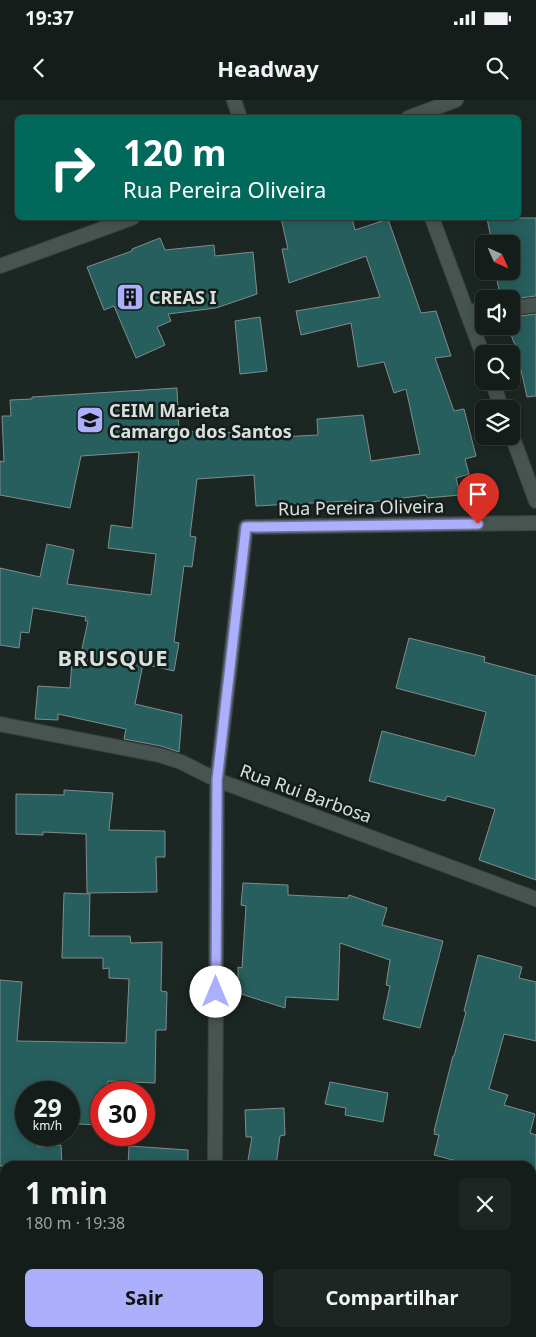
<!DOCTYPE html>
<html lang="pt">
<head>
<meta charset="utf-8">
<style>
	:root { --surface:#151d1a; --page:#1e2623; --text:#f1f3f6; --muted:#9da2a2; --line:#343b39; --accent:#acaffb }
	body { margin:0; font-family:"Noto Sans",sans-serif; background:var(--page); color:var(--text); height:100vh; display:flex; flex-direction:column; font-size:19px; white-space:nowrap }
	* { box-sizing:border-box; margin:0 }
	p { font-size:16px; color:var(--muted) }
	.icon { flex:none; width:28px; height:28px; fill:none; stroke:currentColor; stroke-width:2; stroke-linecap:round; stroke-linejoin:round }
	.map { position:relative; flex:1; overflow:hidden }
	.side { position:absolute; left:0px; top:1061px; width:536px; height:176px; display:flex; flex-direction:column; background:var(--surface); border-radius:15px 15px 0 0; box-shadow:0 2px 12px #0003,0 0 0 1px var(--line) }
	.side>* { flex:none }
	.hud { position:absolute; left:15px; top:15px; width:506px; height:105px; border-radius:8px; box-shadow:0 2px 12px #0003,0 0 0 1px var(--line); background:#00695c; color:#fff; overflow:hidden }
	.needle { width:32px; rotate:135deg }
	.controls { position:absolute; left:475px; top:135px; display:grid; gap:10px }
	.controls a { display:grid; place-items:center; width:45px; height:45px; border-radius:8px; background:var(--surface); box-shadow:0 2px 12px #0003,0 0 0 1px var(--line); font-size:25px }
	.speed { position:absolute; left:15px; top:981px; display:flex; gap:10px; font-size:25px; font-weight:700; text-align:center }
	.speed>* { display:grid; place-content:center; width:65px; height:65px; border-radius:50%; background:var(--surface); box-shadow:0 2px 12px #0003,0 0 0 1px var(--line); line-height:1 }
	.speed small { font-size:12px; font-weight:400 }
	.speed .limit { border:8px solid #d22; background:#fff; color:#111 }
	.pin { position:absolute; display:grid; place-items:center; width:42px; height:42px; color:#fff; margin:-51px -21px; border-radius:50% 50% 50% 0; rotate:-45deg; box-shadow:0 0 5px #0007 }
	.pin .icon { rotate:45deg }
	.me { position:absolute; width:55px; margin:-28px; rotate:0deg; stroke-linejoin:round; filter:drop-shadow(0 0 4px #0008) }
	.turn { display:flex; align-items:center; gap:18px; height:105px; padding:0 25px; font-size:22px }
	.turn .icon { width:65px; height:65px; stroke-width:2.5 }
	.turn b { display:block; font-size:35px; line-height:42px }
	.round { display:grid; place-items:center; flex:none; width:52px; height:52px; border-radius:8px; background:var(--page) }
	.head { display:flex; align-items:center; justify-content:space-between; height:85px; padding:0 25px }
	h1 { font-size:30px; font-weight:700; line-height:38px }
	.button { display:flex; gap:10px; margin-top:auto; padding:10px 25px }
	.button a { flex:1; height:58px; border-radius:8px; background:var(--accent); color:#111; font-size:20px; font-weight:700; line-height:58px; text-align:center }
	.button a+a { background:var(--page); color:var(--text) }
	.status { display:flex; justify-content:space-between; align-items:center; height:35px; padding:0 25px; background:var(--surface); direction:ltr }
	.status svg { height:14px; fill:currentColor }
	header { display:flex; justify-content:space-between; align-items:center; height:65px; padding:0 25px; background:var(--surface); font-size:22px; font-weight:700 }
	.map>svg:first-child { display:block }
</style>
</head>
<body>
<div class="status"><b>19:37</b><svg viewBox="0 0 49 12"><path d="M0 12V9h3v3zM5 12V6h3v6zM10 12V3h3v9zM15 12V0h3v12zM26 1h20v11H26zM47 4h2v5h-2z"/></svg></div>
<header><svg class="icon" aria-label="back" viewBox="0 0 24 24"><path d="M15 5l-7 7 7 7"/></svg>Headway<svg class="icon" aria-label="search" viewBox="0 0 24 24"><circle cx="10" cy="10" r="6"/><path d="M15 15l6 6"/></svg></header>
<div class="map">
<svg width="536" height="1237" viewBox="0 0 536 1237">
	<rect width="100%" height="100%" fill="#1c2723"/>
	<g fill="#275f5e" stroke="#7f8d8c">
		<path d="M281 118H352L355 130 388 119 421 213 436 211 451 256 435 258 454 311 464 309 476 356 465 359 469 374 456 378 460 395 427 398 426 395 371 402V404L348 405V401L256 406 254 375 197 379 190 436 196 437 192 467 184 466 174 542 179 543 174 571 143 564 135 604 182 615 179 652 161 646 124 639 126 629 58 614V620L35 619 38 586 70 588 72 560 79 562 88 521H85L86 517 33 508 29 533 21 532 19 548 0 545V468L40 477 47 444 74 450 67 484 151 495 156 454 108 448 111 425 132 428 139 352 81 356 70 408 0 395V361L4 362 2 316H11L10 300 32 299V297L177 288 179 333 212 330V334L239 332V339L318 335 317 319 363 315 371 361 420 354 406 289 394 293 384 262 358 267 351 223 301 235 296 211 380 197 366 156 289 183 282 149H288Z"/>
		<path d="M487 118H536V196L511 199H501L495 171H511V144H492Z"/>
		<path d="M160 138 165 150 214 145 215 156 253 152 257 194 216 208 168 214 171 221 157 227 165 245 136 258 114 206 104 210 87 167 132 151V149Z"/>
		<path d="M536 214V296L527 297 515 243H514L508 226H511V217Z"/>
		<path d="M260 217 267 271 240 274 235 221Z"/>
		<path d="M409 538 485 557 484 562 536 576V780L479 760 495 709 447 696 445 701 369 681 382 631 475 656 486 612 396 588Z"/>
		<path d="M64 690 113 693 109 730 165 731V757H156L157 792 87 793 86 734 43 732V735L16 734V694L64 695Z"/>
		<path d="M243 783 288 785V795L348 798 349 795 387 808 382 825 443 841 420 928 383 919 390 886 386 885 390 860 340 843 338 900 286 897 285 908 238 893V867L242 868 246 806 241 805Z"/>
		<path d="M64 793 90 794 89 836H130L131 843 162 842 161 891 167 892 166 930H156L155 983 108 981 107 992H101V1025L78 1024 79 1004 69 1003V992H26V1035H36L38 1047 61 1045 62 1066H0V880L22 882 17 941 126 943 129 879 109 878V868L103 869V858H62Z"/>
		<path d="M478 855 522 867 519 878 536 882V941L504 934 489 989 508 995 504 1005 535 1014 530 1033 536 1035V1073L531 1071V1066H476L434 1055 439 1035 434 1034 435 1032 434 1031 453 956H454L466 912 464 911Z"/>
		<path d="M330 982 388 993 383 1022 345 1015 346 1008 325 1004Z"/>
		<path d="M284 1008 285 1035 280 1036 276 1066H247L252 1037H246L245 1010Z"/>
		<path d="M129 1046 188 1050V1066H128Z"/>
	</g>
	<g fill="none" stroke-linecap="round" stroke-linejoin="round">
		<g stroke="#39423e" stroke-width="16">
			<g id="minor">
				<path d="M234 0 240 18"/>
				<path d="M408 18 456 0"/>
				<path d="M432 118 484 258"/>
				<path d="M0 166 132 118"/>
				<path d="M511 208 536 205"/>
				<path d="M467 212 484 210"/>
				<path d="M492 281 502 309"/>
				<path d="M511 333 536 401"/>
				<path d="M0 624 159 655 181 662 217 680 536 799"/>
				<path d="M215 1066 217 680 246 427 536 423"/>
				<path d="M0 1146 5 1147"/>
				<path d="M531 1220H536"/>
			</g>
		</g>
		<use href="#minor" stroke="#485450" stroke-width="14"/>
	</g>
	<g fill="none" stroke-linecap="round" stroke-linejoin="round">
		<g stroke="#7072a3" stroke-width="12">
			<path id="route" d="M216 892 217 680 246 427 478 424"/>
		</g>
		<use href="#route" stroke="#acaffb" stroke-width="9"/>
	</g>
	<defs>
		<g id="building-square" transform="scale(1.4375)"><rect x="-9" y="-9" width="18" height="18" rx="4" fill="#acaffb" stroke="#131d1a"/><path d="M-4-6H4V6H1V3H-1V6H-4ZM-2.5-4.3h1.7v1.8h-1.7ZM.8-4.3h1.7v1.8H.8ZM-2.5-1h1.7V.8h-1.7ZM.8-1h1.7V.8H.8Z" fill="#111"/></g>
		<g id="school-square" transform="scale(1.4375)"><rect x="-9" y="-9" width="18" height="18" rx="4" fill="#acaffb" stroke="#131d1a"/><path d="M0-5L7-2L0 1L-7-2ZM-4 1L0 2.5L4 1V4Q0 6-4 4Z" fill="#111"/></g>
	</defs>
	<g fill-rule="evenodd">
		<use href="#building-square" x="130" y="197"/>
		<use href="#school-square" x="90" y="320"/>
	</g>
	<g text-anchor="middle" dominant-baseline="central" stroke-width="5" stroke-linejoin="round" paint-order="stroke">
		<g font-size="18" font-weight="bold" fill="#d9e0dd" stroke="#131d1a" text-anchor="start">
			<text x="149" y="197">CREAS I</text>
			<text x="109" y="310">CEIM Marieta<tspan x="109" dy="21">Camargo dos Santos</tspan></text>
		</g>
		<g font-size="18" fill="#d9e0dd" stroke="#131d1a">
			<text transform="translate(361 407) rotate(-1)">Rua Pereira Oliveira</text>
			<text transform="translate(306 693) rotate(20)">Rua Rui Barbosa</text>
		</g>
		<g font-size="22" font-weight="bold" letter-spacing="1" fill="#d9e0dd" stroke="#131d1a">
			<text x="113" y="557">BRUSQUE</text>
		</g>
	</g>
</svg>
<div class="controls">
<a><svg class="needle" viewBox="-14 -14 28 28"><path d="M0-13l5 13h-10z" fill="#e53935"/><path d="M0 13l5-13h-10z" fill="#9da2a2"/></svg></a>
<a><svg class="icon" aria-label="sound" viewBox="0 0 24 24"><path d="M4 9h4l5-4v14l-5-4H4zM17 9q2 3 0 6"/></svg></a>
<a><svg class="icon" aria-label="search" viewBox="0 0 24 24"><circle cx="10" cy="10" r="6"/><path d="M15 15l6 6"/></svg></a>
<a><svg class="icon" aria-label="layers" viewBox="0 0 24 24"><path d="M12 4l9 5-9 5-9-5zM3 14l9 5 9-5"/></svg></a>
</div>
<div class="speed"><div>29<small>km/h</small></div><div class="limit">30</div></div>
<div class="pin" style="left:478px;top:424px;background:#d93025"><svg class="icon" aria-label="arrive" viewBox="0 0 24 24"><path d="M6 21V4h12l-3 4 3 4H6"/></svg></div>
<svg class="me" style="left:216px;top:892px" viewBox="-20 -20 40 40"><circle r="19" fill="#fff"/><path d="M0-13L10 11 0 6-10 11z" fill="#acaffb"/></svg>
<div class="hud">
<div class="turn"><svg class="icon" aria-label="right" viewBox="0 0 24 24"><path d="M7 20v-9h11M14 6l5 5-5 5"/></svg><div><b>120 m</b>Rua Pereira Oliveira</div></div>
</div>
<section class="side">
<div class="head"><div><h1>1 min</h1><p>180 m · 19:38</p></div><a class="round"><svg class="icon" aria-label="close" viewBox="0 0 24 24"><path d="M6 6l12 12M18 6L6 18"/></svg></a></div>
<div class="button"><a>Sair</a><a>Compartilhar</a></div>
</section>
</div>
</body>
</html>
